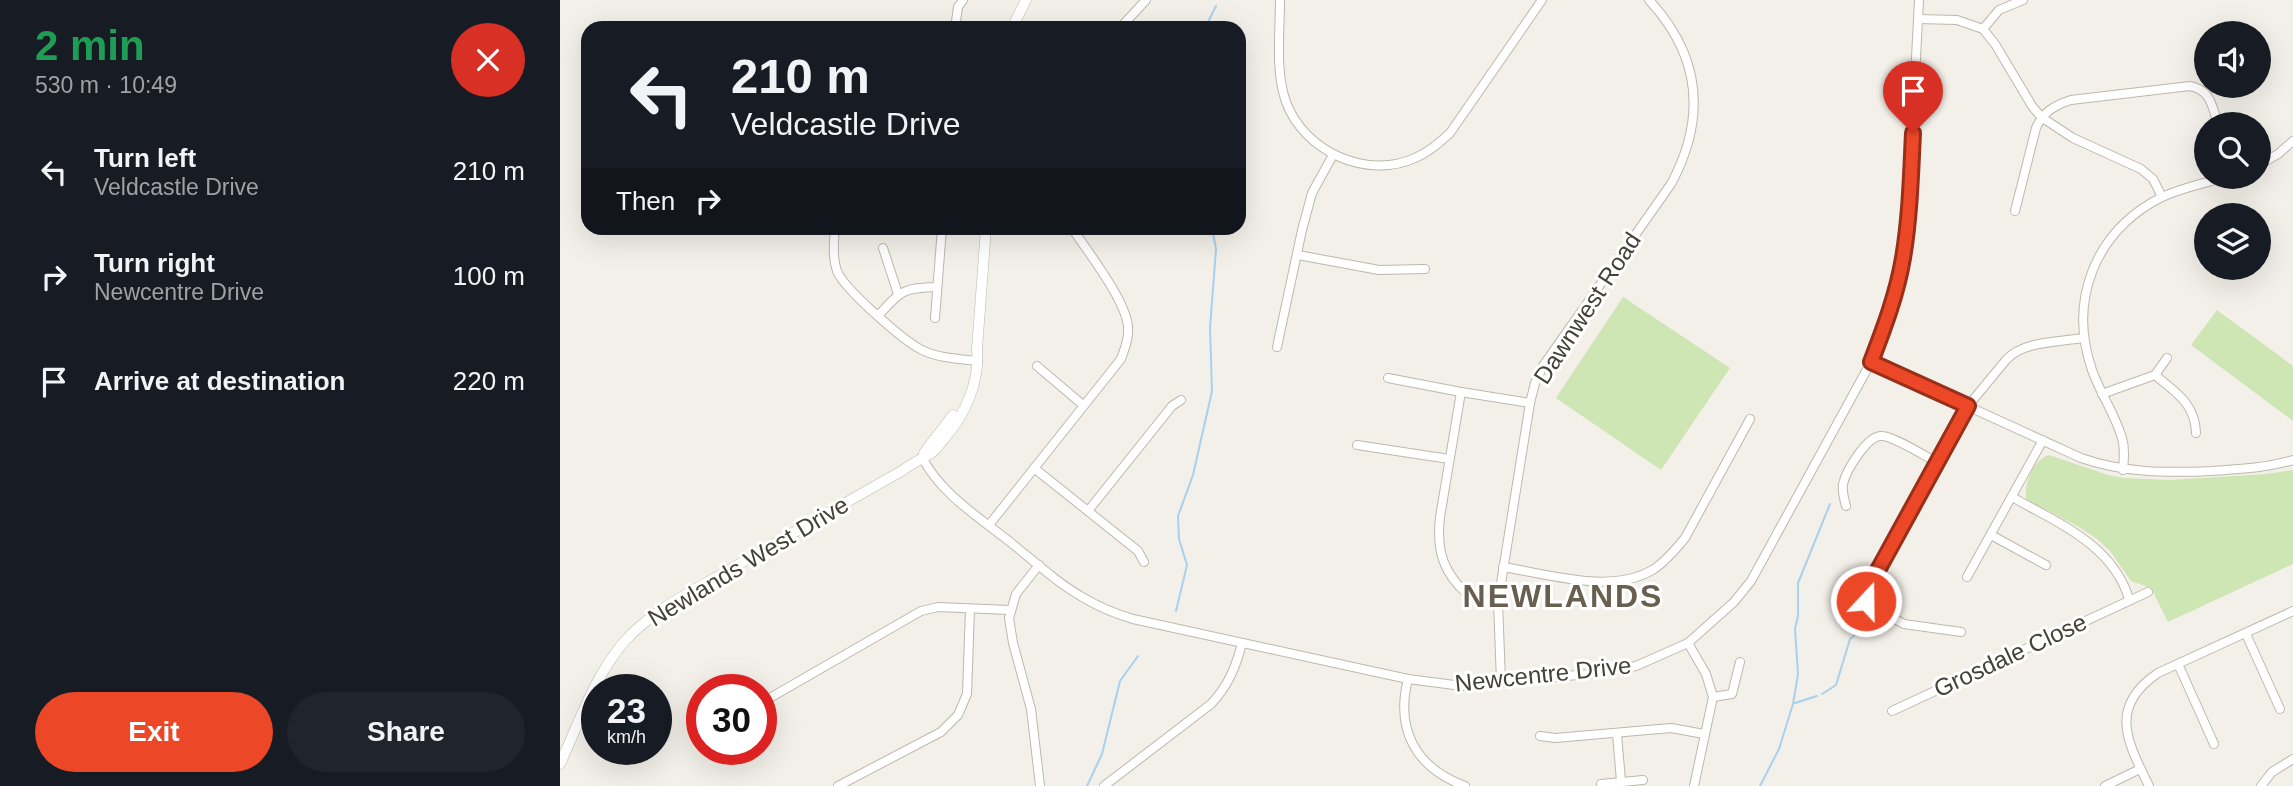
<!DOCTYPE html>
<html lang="en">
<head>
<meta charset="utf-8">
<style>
	:root { --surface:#171b24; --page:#20242c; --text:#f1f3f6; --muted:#9ea1a6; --accent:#ec4727 }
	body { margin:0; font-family:Arial,sans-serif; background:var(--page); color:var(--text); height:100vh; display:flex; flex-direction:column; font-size:26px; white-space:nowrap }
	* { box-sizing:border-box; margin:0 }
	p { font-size:23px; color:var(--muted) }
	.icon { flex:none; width:38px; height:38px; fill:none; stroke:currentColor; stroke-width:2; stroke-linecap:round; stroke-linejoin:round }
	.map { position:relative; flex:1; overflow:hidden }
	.sheet { display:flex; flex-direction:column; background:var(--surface); width:560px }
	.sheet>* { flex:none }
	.guide { position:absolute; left:21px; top:21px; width:665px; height:214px; border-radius:21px; box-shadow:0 7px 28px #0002; background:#171b24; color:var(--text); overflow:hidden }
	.buttons { position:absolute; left:1634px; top:21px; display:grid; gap:14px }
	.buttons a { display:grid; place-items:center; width:77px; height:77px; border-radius:50%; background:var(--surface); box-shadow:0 7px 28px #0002; font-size:35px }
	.speed { position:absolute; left:21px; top:674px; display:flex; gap:14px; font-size:35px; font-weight:700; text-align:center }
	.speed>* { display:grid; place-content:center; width:91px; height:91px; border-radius:50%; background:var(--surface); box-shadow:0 7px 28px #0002; line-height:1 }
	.speed small { font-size:18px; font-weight:400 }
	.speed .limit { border:10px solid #d22; background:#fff; color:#111 }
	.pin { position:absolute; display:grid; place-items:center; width:60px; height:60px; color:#fff; margin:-72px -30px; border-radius:50% 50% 50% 0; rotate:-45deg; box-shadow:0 0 7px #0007 }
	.pin .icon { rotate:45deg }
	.me { position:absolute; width:77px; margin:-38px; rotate:21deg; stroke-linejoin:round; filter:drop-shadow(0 0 5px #0008) }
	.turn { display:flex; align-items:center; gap:24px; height:147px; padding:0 35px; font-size:32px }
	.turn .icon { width:91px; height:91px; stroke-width:2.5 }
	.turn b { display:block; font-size:49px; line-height:60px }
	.then { display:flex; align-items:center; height:66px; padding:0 35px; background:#0003; gap:14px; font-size:26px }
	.round { display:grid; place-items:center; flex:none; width:74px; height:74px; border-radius:37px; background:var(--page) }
	.head { display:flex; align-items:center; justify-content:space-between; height:119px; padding:0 35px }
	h1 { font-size:42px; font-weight:700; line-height:52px; color:#1e9e55 }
	.cta { display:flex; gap:14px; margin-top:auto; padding:14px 35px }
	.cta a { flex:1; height:80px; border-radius:42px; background:var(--accent); color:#fff; font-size:28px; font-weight:700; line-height:80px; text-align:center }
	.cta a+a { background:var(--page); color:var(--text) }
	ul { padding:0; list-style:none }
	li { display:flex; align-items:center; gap:21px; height:105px; padding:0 35px }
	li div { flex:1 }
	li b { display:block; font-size:26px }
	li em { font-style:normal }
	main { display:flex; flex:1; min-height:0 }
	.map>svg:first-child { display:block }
</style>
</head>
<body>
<main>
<section class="sheet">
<div class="head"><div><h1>2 min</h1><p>530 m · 10:49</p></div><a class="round" style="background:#d93025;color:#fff"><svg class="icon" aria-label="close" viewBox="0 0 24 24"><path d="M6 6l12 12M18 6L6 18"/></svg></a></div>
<ul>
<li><svg class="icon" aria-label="left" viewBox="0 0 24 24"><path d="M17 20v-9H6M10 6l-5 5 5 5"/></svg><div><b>Turn left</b><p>Veldcastle Drive</p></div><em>210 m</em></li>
<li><svg class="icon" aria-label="right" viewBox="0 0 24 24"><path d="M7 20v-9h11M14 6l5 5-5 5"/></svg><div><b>Turn right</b><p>Newcentre Drive</p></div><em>100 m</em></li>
<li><svg class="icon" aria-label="arrive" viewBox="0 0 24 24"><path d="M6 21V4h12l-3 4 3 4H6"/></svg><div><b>Arrive at destination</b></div><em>220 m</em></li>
</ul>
<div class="cta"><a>Exit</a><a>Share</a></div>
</section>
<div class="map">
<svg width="1733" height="786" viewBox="0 0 1733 786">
	<rect width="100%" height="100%" fill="#f3f0e9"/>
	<g fill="#cee5b4">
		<path d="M1063 297 1170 368 1101 470 996 398Z"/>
		<path d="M1657 310 1733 366V421L1631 345Z"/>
		<path d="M1489 455 1548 475 1564 478 1610 480 1706 474 1733 470V564L1608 622 1591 588 1571 581 1550 551 1537 539 1519 527 1466 499C1464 483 1473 460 1489 455Z"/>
	</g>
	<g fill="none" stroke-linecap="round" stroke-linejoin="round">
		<g stroke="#a9d0ec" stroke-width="2">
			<path d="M645 28 656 6"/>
			<path d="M616 611 627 565 619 539 618 516 633 475 652 391 650 328 656 249 652 228"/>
			<path d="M1262 694 1276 685 1290 639 1313 620"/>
			<path d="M1235 703 1257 696"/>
			<path d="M527 786 542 754 560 681 578 656"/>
			<path d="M1200 786 1219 749 1233 704 1238 674 1235 629 1238 616V583L1270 504"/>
		</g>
		<g stroke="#beb8ac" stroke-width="10">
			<g id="minor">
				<path d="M720 0C720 33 715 71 726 102 744 151 806 180 855 158 869 152 879 143 890 133L982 0"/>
				<path d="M1358 19 1397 20 1423 29 1435 44 1472 106 1481 117 1513 138 1581 169 1593 179 1602 197"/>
				<path d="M395 28 398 7 403 0"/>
				<path d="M560 28 586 0"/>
				<path d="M1423 29 1439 10 1463 0"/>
				<path d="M1699 165 1718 154 1733 141"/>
				<path d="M1455 211 1476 128C1483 112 1495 105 1511 100L1630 86C1651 90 1652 106 1658 124"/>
				<path d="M275 228C274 242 272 257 277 271 284 289 342 339 360 349 376 358 399 359 418 361"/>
				<path d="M323 248 338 294"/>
				<path d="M738 255 819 270 865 269"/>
				<path d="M319 315C341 290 344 288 377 287"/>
				<path d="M375 318 382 228"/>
				<path d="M717 347 742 230 752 193 773 155"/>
				<path d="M1311 362 1521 458C1564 473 1606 473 1651 471 1680 469 1706 468 1733 460"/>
				<path d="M477 366 523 405"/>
				<path d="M1595 375C1616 393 1635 403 1636 433"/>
				<path d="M828 378 901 392 970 403"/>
				<path d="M901 392 880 517C877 544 880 564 898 585 902 589 905 593 911 596 919 600 929 601 938 602"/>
				<path d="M1542 394 1595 375 1607 358"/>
				<path d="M797 445 889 459"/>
				<path d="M362 457C381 495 422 519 455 546 477 564 499 584 524 598 539 607 556 614 573 619L848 679 902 686 1028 674 1076 666 1128 643 1174 602 1191 581 1311 362 1331 306 1341 265 1347 232 1359 0"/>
				<path d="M474 468 578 551 584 562"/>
				<path d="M1563 470C1564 459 1565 448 1562 438 1555 414 1540 393 1532 370 1508 300 1535 232 1600 198 1620 188 1645 183 1666 177"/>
				<path d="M1452 497C1498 523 1553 545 1569 599"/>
				<path d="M1286 506C1284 499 1282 491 1283 484 1286 471 1307 435 1322 436 1333 436 1365 456 1376 462"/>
				<path d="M528 511 612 406 621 400"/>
				<path d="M429 525 561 359C565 348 569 338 568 327 566 300 527 251 512 228"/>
				<path d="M1431 535 1486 565"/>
				<path d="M479 565 456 594 449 618 453 643 471 709 480 786"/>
				<path d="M943 567C988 574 1053 595 1094 569 1106 561 1116 549 1125 538L1190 419"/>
				<path d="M1407 577 1483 440"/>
				<path d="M1401 632 1344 624 1309 605 1306 601V592L1408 406 1446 360C1463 341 1499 342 1523 338"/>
				<path d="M1686 634 1720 709"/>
				<path d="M1128 643 1146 674 1153 697 1134 786"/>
				<path d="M1618 664 1654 744"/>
				<path d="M848 679C835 730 856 768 905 786"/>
				<path d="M941 681 938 602 970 403 975 383 983 366 1111 184C1147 117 1141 56 1089 0"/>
				<path d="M1153 697 1172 694 1180 662"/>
				<path d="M201 703 361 611 378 607 450 610"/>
				<path d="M1332 711 1588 592"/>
				<path d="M1057 734 1061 781"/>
				<path d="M980 736 995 738 1111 728 1144 734"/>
				<path d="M1041 784 1083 780"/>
				<path d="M278 786 381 732 398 715 407 694 410 609"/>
				<path d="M544 786 651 704C668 686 676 667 682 643"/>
				<path d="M1545 786 1580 769"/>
				<path d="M1589 786C1567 741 1548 707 1598 673L1733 611"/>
				<path d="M1701 786 1712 772 1733 759"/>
			</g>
		</g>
		<g stroke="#beb8ac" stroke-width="11">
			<g id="tertiary">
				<path d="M452 28 466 0"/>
				<path d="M364 453 393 415"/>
				<path d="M0 764C19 723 34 677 64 642 92 610 133 591 169 570 226 537 283 504 340 472 350 465 359 460 368 455 375 452 379 444 384 439 405 415 420 382 417 349L426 228"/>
			</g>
		</g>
		<use href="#minor" stroke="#fff" stroke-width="8"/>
		<use href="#tertiary" stroke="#fff" stroke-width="10"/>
	</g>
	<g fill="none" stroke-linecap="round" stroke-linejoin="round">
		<g stroke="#992e19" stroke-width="18">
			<path id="route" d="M1306 601V592L1408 406 1311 362C1324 328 1337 294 1343 258 1350 217 1351 174 1353 133"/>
		</g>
		<use href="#route" stroke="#ec4727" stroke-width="12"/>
	</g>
	<g text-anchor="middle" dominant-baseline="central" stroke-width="6" stroke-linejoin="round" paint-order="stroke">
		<g font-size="24" fill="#464137" stroke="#fff">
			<text transform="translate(1027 308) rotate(-57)">Dawnwest Road</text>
			<text transform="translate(188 561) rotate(-31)">Newlands West Drive</text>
			<text transform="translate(1450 655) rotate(-25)">Grosdale Close</text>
			<text transform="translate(983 674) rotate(-6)">Newcentre Drive</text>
		</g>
		<g font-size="32" font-weight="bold" letter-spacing="2" fill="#685f4f" stroke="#fff">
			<text x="1003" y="596">NEWLANDS</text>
		</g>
	</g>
</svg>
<div class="buttons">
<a><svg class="icon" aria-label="sound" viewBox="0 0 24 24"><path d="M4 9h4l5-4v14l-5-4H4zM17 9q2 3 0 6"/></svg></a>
<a><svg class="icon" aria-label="search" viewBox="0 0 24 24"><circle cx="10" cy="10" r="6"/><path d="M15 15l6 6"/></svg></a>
<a><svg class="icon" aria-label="layers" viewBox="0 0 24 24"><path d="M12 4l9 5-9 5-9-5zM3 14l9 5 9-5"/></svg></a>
</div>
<div class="speed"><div>23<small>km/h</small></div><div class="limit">30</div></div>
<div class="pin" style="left:1353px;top:133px;background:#d93025"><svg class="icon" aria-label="arrive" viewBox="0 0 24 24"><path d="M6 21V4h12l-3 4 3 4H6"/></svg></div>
<svg class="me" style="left:1306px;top:601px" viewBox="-20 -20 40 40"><circle r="17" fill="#ec4727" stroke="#fff" stroke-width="3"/><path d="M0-11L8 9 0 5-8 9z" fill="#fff"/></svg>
<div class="guide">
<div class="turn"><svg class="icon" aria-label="left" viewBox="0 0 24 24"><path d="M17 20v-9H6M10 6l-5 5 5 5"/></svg><div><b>210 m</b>Veldcastle Drive</div></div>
<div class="then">Then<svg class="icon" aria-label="right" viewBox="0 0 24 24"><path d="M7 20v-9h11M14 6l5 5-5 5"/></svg></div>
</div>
</div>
</main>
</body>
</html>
